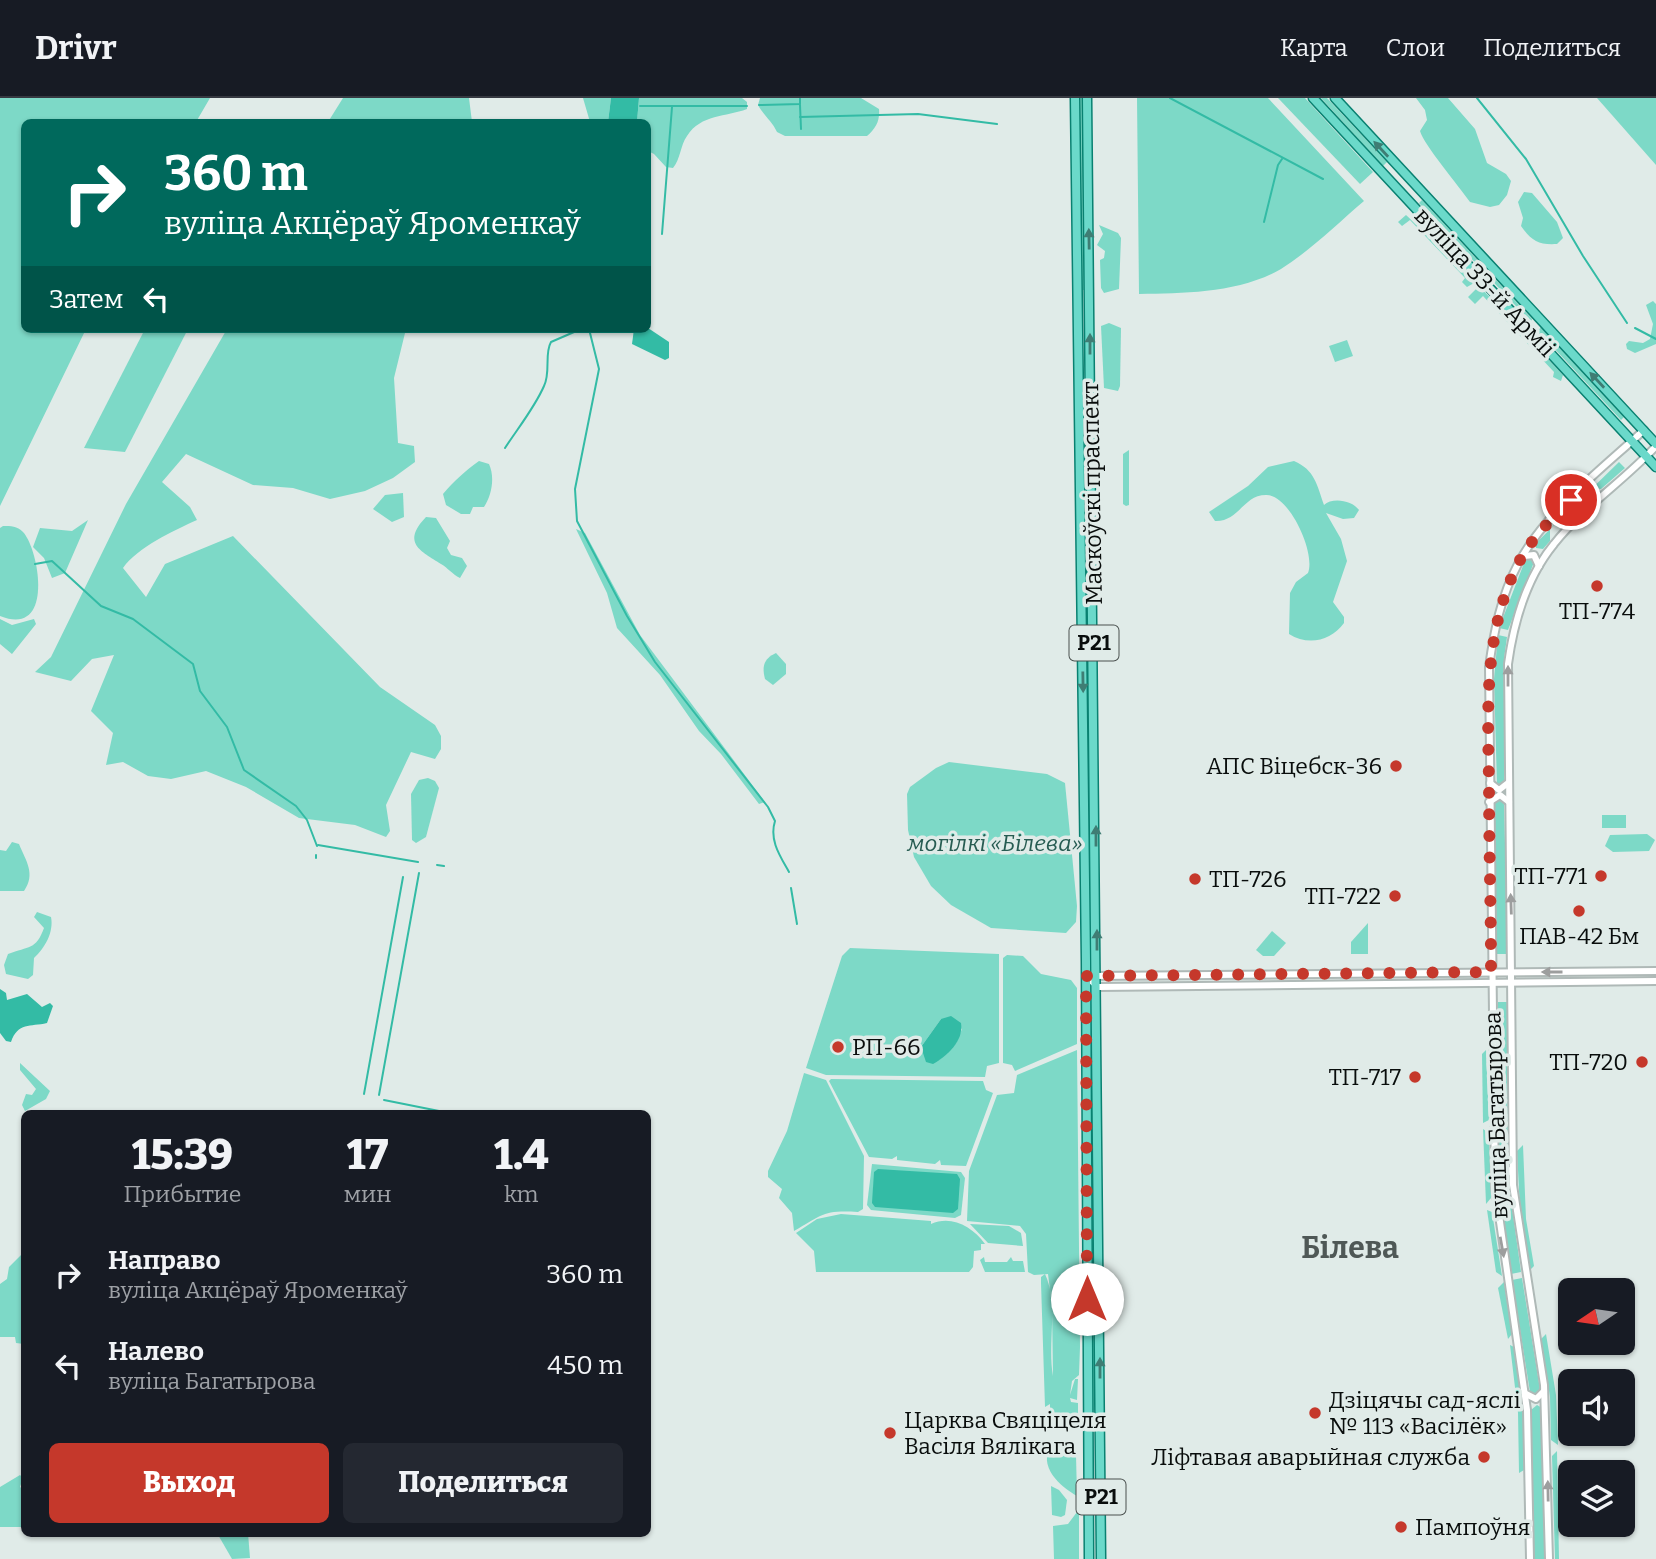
<!DOCTYPE html>
<html lang="ru">
<head>
<meta charset="utf-8">
<style>
	:root { --surface:#171b24; --page:#242831; --text:#f1f3f6; --muted:#9ea1a6; --line:#363941; --accent:#c5382b }
	body { margin:0; font-family:Bitter,serif; background:var(--page); color:var(--text); height:100vh; display:flex; flex-direction:column; font-size:26px; white-space:nowrap }
	* { box-sizing:border-box; margin:0 }
	p { font-size:23px; color:var(--muted) }
	.icon { flex:none; width:38px; height:38px; fill:none; stroke:currentColor; stroke-width:2; stroke-linecap:round; stroke-linejoin:round }
	.map { position:relative; flex:1; overflow:hidden }
	.panel { position:absolute; left:21px; top:1012px; width:630px; height:427px; display:flex; flex-direction:column; background:var(--surface); border-radius:10px; box-shadow:0 2px 5px #0004 }
	.panel>* { flex:none }
	.hud { position:absolute; left:21px; top:21px; width:630px; height:214px; border-radius:10px; box-shadow:0 2px 5px #0004; background:#00695c; color:#fff; overflow:hidden }
	.needle { width:46px; rotate:257deg }
	.fabs { position:absolute; left:1558px; top:1180px; display:grid; gap:14px }
	.fabs a { display:grid; place-items:center; width:77px; height:77px; border-radius:10px; background:var(--surface); box-shadow:0 2px 5px #0004; font-size:35px }
	.pin { position:absolute; display:grid; place-items:center; width:60px; height:60px; color:#fff; margin:-30px; border:4px solid #fff; border-radius:50%; box-shadow:0 2px 7px #0007 }
	.me { position:absolute; width:77px; margin:-38px; rotate:0deg; stroke-linejoin:round; filter:drop-shadow(0 0 5px #0008) }
	.turn { display:flex; align-items:center; gap:24px; height:147px; padding:0 28px; font-size:32px }
	.turn .icon { width:91px; height:91px; stroke-width:2.5 }
	.turn b { display:block; font-size:49px; line-height:60px }
	.then { display:flex; align-items:center; height:66px; padding:0 28px; background:#0003; gap:14px; font-size:26px }
	.eta { display:flex; justify-content:space-evenly; align-items:center; height:119px; text-align:center }
	.eta b { font-size:42px; font-weight:800; line-height:49px }
	.button { display:flex; gap:14px; margin-top:auto; padding:14px 28px }
	.button a { flex:1; height:80px; border-radius:10px; background:var(--accent); color:#fff; font-size:28px; font-weight:800; line-height:80px; text-align:center }
	.button a+a { background:var(--page); color:var(--text) }
	ul { padding:0; list-style:none }
	li { display:flex; align-items:center; gap:21px; height:91px; padding:0 28px }
	li div { flex:1 }
	li b { display:block; font-size:26px }
	li em { font-style:normal }
	header { display:flex; align-items:center; gap:42px; box-sizing:border-box; height:98px; padding:0 35px; background:var(--surface); border-bottom:2px solid var(--line) }
	header strong { font-size:33px }
	nav { display:flex; gap:38px; margin-inline-start:auto; font-size:24px }
	.map>svg:first-child { display:block }
</style>
</head>
<body>
<header>
<strong>Drivr</strong>
<nav><a>Карта</a><a>Слои</a><a>Поделиться</a></nav>
</header>
<div class="map">
<svg width="1656" height="1461" viewBox="0 0 1656 1461">
	<rect width="100%" height="100%" fill="#e0ebe8"/>
	<g fill="#7dd9c7" fill-rule="evenodd">
		<path d="M0 0H210L196 24H24V231H86L0 408Z"/>
		<path d="M343 0H469L472 24H328Z"/>
		<path d="M583 0H611L608 24H590Z"/>
		<path d="M639 0H742L747 4V11C726 19 701 16 687 38 680 48 681 60 673 70L666 69 654 56 648 53V24H637Z"/>
		<path d="M760 0H861L879 11C880 23 876 30 867 38H785L777 34C772 23 764 18 758 7Z"/>
		<path d="M1079 0H1084L1087 192H1082Z"/>
		<path d="M1137 0H1268L1364 103C1337 126 1311 152 1281 171 1239 195 1186 195 1139 196Z"/>
		<path d="M1278 0H1305L1373 74 1360 86Z"/>
		<path d="M1321 0H1327L1387 64 1383 68Z"/>
		<path d="M1416 0H1448L1475 31 1487 65 1506 76 1511 83 1507 97 1499 107 1490 109 1470 104C1459 88 1424 47 1420 33L1427 22 1425 12Z"/>
		<path d="M1597 0H1656V67Z"/>
		<path d="M1524 94 1532 95 1557 124 1563 140 1557 146C1538 147 1532 143 1521 128L1523 120 1518 104Z"/>
		<path d="M1422 102 1532 221 1531 224 1419 105Z"/>
		<path d="M1406 117 1472 179 1474 185 1467 189 1462 184 1465 180 1410 122 1402 128 1398 124Z"/>
		<path d="M1099 127 1118 135 1121 140 1119 191 1104 195 1101 190 1100 162 1104 160 1105 153 1097 147 1103 136Z"/>
		<path d="M1477 190H1481L1563 277 1561 283 1553 279 1554 274 1483 198 1475 206 1468 199Z"/>
		<path d="M1653 203 1656 206V246L1635 255 1627 251 1626 246 1629 243 1643 245 1650 241 1653 226 1646 207Z"/>
		<path d="M1109 225 1121 230 1120 288 1118 293 1104 290 1101 228Z"/>
		<path d="M1541 229 1624 319 1621 322 1538 233Z"/>
		<path d="M145 231H188L125 354 84 350Z"/>
		<path d="M227 231H406L394 280 398 345 414 348 415 364 393 380 365 393 330 401 293 390 253 387 186 356 162 384 190 409 197 422C173 433 138 449 123 470L146 499 165 466 233 438 380 589 435 627 441 638V651L435 661 411 654 386 707 390 733 386 739 355 727 299 720 246 689 206 673 171 681 148 678 123 664 106 667 113 635 91 613 114 557 92 561 71 583 35 574 51 559 126 406Z"/>
		<path d="M1347 242 1353 258 1335 264 1329 248Z"/>
		<path d="M1129 352V407L1126 408 1123 406V356Z"/>
		<path d="M479 363 489 366C495 379 492 397 484 409H473L470 416H461L446 407 443 396C454 383 465 373 479 363Z"/>
		<path d="M1294 363C1315 372 1317 387 1324 407 1332 399 1352 402 1359 412L1354 420 1343 421 1326 415 1341 441 1347 463 1333 504 1344 519V525C1331 543 1308 548 1289 536L1290 495 1296 484 1308 475C1316 455 1289 396 1266 397 1243 397 1239 424 1215 423L1209 414 1248 388 1268 369Z"/>
		<path d="M1619 364 1625 370 1601 391 1591 390 1550 431V443L1543 451 1536 450V445Z"/>
		<path d="M403 395 404 419 392 424 373 411 385 397Z"/>
		<path d="M426 419 436 420 450 443 447 450 451 457 462 460 467 468 460 480C452 476 448 470 441 466 421 453 401 445 426 419Z"/>
		<path d="M88 422 65 475 52 480 44 460 33 449 40 430 72 433Z"/>
		<path d="M3 428C11 428 17 428 23 434 39 451 55 540 0 518V430Z"/>
		<path d="M576 431 585 435 640 537 765 704 759 706 721 656 699 633 660 577 617 530 607 495Z"/>
		<path d="M1530 459 1534 464 1508 532 1499 530 1526 460Z"/>
		<path d="M0 521 12 527 34 521 36 526 12 556 0 546Z"/>
		<path d="M1498 537 1507 539 1504 561V685L1497 687 1494 581Z"/>
		<path d="M776 555 786 566V576L773 587 765 581C762 569 763 561 776 555Z"/>
		<path d="M949 664 1047 676 1065 685 1077 808 1076 824 1066 835 991 830 951 807 931 788 914 759 908 732 907 696 910 689 936 670Z"/>
		<path d="M428 680 435 683 439 690 426 739 416 745 412 742 411 696 419 682Z"/>
		<path d="M1496 700 1503 702 1504 707 1508 856H1497L1494 702Z"/>
		<rect x="1602" y="717" width="24" height="13"/>
		<path d="M1647 736 1655 742 1649 753 1613 754 1605 748 1610 737Z"/>
		<path d="M12 744 19 746C26 763 36 776 24 793H0V752L6 753Z"/>
		<path d="M37 814 51 819C54 834 45 850 34 860L33 877 28 881 6 876 4 867 8 856C29 848 36 852 44 830L34 819Z"/>
		<path d="M1368 825V856H1351V844Z"/>
		<path d="M1272 833 1286 845 1274 858H1263L1256 852Z"/>
		<path d="M850 850 999 856V965L987 968 985 979 826 977 806 970 842 858ZM941 921 962 931 956 945 939 962 921 949Z"/>
		<path d="M1007 857 1023 858 1041 876 1071 882 1077 890V946L1015 973 1012 967 1003 965V860Z"/>
		<path d="M1498 904H1507L1508 1068 1503 1074 1498 1069Z"/>
		<path d="M1092 909H1094V1330L1092 1328Z"/>
		<path d="M1077 952 1080 1249 1079 1277 1072 1283 1070 1297 1075 1281H1078L1077 1302 1070 1300 1071 1304 1078 1305V1318L1072 1332H1048L1046 1326 1050 1321V1306L1045 1309 1041 1185V1179L1045 1176C1059 1206 1047 1246 1053 1278L1052 1208 1048 1176 1034 1177 1028 1174 1026 1136 1020 1128 967 1123 969 1073 997 997 1014 995 1017 977Z"/>
		<path d="M1486 952 1489 1022 1483 1025 1482 956Z"/>
		<path d="M20 965 50 993 46 1001 25 1013 22 1007 26 996 32 997 36 991 20 972Z"/>
		<path d="M804 975 826 982 864 1058 863 1111 858 1114C822 1112 823 1117 794 1133L792 1115 779 1100 782 1091 768 1079V1073L787 1033Z"/>
		<path d="M831 981 983 983 986 992 993 995 966 1068 941 1067 940 1062 935 1066 897 1062V1058L892 1061 869 1059 829 983Z"/>
		<path d="M1483 1031 1489 1035 1491 1100 1486 1106Z"/>
		<path d="M1523 1047 1526 1121 1534 1168 1529 1173 1520 1111 1517 1053Z"/>
		<path d="M872 1066 961 1074 965 1080 961 1117 955 1120 871 1112 867 1107Z"/>
		<path d="M1502 1084 1508 1085 1509 1088 1521 1174 1511 1176 1499 1089Z"/>
		<path d="M1487 1112 1492 1114 1502 1178 1496 1174Z"/>
		<path d="M841 1116 931 1123V1126C951 1117 972 1128 985 1146H981V1152L974 1153 973 1169 969 1174H816L814 1153 796 1135 817 1121Z"/>
		<path d="M970 1126 1009 1128 1021 1135 1023 1148 988 1145Z"/>
		<path d="M24 1154V1246L16 1245 15 1239H0V1186L7 1181 9 1169Z"/>
		<path d="M984 1159 985 1164H1007L1011 1159 1013 1163H1023L1025 1174H985L980 1162Z"/>
		<path d="M1522 1180 1540 1291 1535 1297 1530 1294 1512 1182Z"/>
		<path d="M1504 1184 1512 1236 1508 1241 1498 1190Z"/>
		<path d="M1546 1236 1556 1297 1558 1347 1551 1342 1550 1299 1541 1241Z"/>
		<path d="M1510 1247 1514 1249 1523 1314 1524 1372 1519 1375 1518 1315Z"/>
		<path d="M1537 1307 1542 1310 1545 1461H1534L1531 1312Z"/>
		<path d="M1065 1344 1069 1345 1076 1357 1077 1398C1061 1389 1036 1368 1052 1346Z"/>
		<path d="M1557 1353 1559 1461H1555L1552 1358Z"/>
		<path d="M20 1377 23 1380 20 1389 24 1392V1429H0V1389Z"/>
		<path d="M1051 1388 1059 1392 1067 1402 1065 1417 1061 1419 1052 1417Z"/>
		<path d="M1076 1401 1079 1404V1461H1054L1053 1428 1068 1426 1077 1414Z"/>
		<path d="M217 1435H248L250 1460 232 1461Z"/>
	</g>
	<g fill="#33bba5">
		<path d="M611 0H639L637 24H608Z"/>
		<path d="M648 230 669 244V260L665 262 632 246 634 231Z"/>
		<path d="M0 891 6 895 7 902 27 896 42 909 50 905 53 908 47 925C30 929 18 924 11 944L6 943 0 935Z"/>
		<path d="M951 918 961 925C964 943 947 958 933 966L926 964 921 949 941 921Z"/>
		<path d="M878 1071 957 1076 960 1081 958 1111 953 1115 875 1109 872 1105 874 1074Z"/>
	</g>
	<g fill="none" stroke-linecap="round" stroke-linejoin="round">
		<g stroke="#33bba5" stroke-width="2">
			<path d="M1170 0 1323 81"/>
			<path d="M1477 0 1526 61 1583 158 1627 225"/>
			<path d="M759 7 800 6V0"/>
			<path d="M800 7 801 31"/>
			<path d="M640 8H747"/>
			<path d="M800 19 918 16 997 26"/>
			<path d="M1264 124 1278 67 1282 61"/>
			<path d="M662 136 672 9"/>
			<path d="M1635 230 1656 241"/>
			<path d="M589 231 599 271 575 391 577 423 627 518 655 564 768 709 775 723C769 742 780 758 789 774"/>
			<path d="M505 350C518 330 535 309 544 288 551 274 544 256 551 244L581 231"/>
			<path d="M35 466 52 463 101 508 133 521 193 566 200 593 227 629 244 672 296 708 307 722 317 748"/>
			<path d="M318 747 418 764"/>
			<path d="M316 760V757"/>
			<path d="M437 767 444 768"/>
			<path d="M791 790 797 826"/>
			<path d="M364 996 403 779"/>
			<path d="M379 997 419 775"/>
			<path d="M384 1002 439 1013"/>
		</g>
		<g stroke="#afb9b7" stroke-width="10">
			<g id="minor">
				<path d="M1523 458 1534 457 1539 468"/>
				<path d="M1490 685 1499 692 1508 685"/>
				<path d="M1489 704 1500 697 1509 704"/>
				<path d="M1086 878 1098 889 1656 883"/>
				<path d="M1092 878 1656 873"/>
				<path d="M1495 1072 1504 1078 1512 1071"/>
				<path d="M1526 1296 1536 1301 1544 1293"/>
				<path d="M1530 1461 1527 1312 1495 1089 1489 569C1494 533 1501 498 1518 466 1546 413 1601 372 1644 332"/>
				<path d="M1549 1461 1544 1287 1513 1087 1508 566C1514 523 1526 480 1554 446 1583 409 1624 383 1656 348"/>
			</g>
		</g>
		<g stroke="#098171" stroke-width="11">
			<g id="major">
				<path d="M1075 0 1086 863 1089 1461"/>
				<path d="M1087 0 1101 1461"/>
				<path d="M1313 0 1656 369"/>
				<path d="M1335 0 1656 346"/>
			</g>
		</g>
		<use href="#minor" stroke="#fff" stroke-width="6"/>
		<use href="#major" stroke="#6bd9ca" stroke-width="8"/>
	</g>
	<defs><path id="oneway-solid" d="M-6-.8H1V-3.2L6.5 0L1 3.2V.8H-6Z" transform="scale(1.75)"/></defs>
	<g fill="#3f7d74">
		<use href="#oneway-solid" transform="translate(1381 51) rotate(-133)"/>
		<use href="#oneway-solid" transform="translate(1089 141) rotate(-91)"/>
		<use href="#oneway-solid" transform="translate(1090 246) rotate(-90)"/>
		<use href="#oneway-solid" transform="translate(1597 282) rotate(-133)"/>
		<use href="#oneway-solid" transform="translate(1083 584) rotate(89)"/>
		<use href="#oneway-solid" transform="translate(1096 738) rotate(-90)"/>
		<use href="#oneway-solid" transform="translate(1097 842) rotate(-90)"/>
		<use href="#oneway-solid" transform="translate(1100 1270) rotate(-90)"/>
	</g>
	<g fill="#9d9e9e">
		<use href="#oneway-solid" transform="translate(1508 578) rotate(-90)"/>
		<use href="#oneway-solid" transform="translate(1511 806) rotate(-92)"/>
		<use href="#oneway-solid" transform="translate(1552 874) rotate(180)"/>
		<use href="#oneway-solid" transform="translate(1502 1149) rotate(80)"/>
		<use href="#oneway-solid" transform="translate(1548 1393) rotate(-91)"/>
	</g>
	<g fill="none" stroke-linecap="round" stroke-linejoin="round">
		<path stroke="#c5382b" stroke-width="12" stroke-dasharray="0 21.6" d="M1087 1201 1086 878 1491 874C1491 812 1489 749 1489 687 1488 613 1483 537 1517 468 1529 443 1551 421 1571 402"/>
	</g>
	<g fill="#c5382b" stroke="#e0ebe8" stroke-width="2.5">
		<circle cx="1597" cy="488" r="7"/>
		<circle cx="1396" cy="668" r="7"/>
		<circle cx="1601" cy="778" r="7"/>
		<circle cx="1195" cy="781" r="7"/>
		<circle cx="1395" cy="798" r="7"/>
		<circle cx="1579" cy="813" r="7"/>
		<circle cx="838" cy="949" r="7"/>
		<circle cx="1642" cy="964" r="7"/>
		<circle cx="1415" cy="979" r="7"/>
		<circle cx="1315" cy="1315" r="7"/>
		<circle cx="890" cy="1335" r="7"/>
		<circle cx="1484" cy="1359" r="7"/>
		<circle cx="1401" cy="1429" r="7"/>
	</g>
	<g text-anchor="middle" dominant-baseline="central" stroke-width="7" stroke-linejoin="round" paint-order="stroke">
		<g fill="#e0ebe8" stroke="#4a504e" stroke-width="2">
			<rect x="1069.5" y="527.5" width="49" height="35" rx="5"/>
			<rect x="1076.5" y="1381.5" width="49" height="35" rx="5"/>
		</g>
		<g font-size="21" font-weight="bold" fill="#090d0c">
			<text x="1094" y="545">Р21</text>
			<text x="1101" y="1399">Р21</text>
		</g>
		<g font-size="23" fill="#090d0c" stroke="#e0ebe8">
			<text transform="translate(1485 184) rotate(47)">вуліца 33-й Арміі</text>
			<text transform="translate(1092 395) rotate(-91)">Маскоўскі праспект</text>
			<text transform="translate(1496 1017) rotate(-92)">вуліца Багатырова</text>
		</g>
		<g font-size="23" fill="#090d0c" stroke="#e0ebe8" text-anchor="end">
			<text x="1597" y="513" text-anchor="middle">ТП-774</text>
			<text x="1382" y="668">АПС Віцебск-36</text>
			<text x="1587" y="778">ТП-771</text>
			<text x="1209" y="781" text-anchor="start">ТП-726</text>
			<text x="1381" y="798">ТП-722</text>
			<text x="1579" y="838" text-anchor="middle">ПАВ-42 Бм</text>
			<text x="852" y="949" text-anchor="start">РП-66</text>
			<text x="1628" y="964">ТП-720</text>
			<text x="1401" y="979">ТП-717</text>
			<text x="1329" y="1302" text-anchor="start">Дзіцячы сад-яслі<tspan x="1329" dy="26">№ 113 «Васілёк»</tspan></text>
			<text x="904" y="1322" text-anchor="start">Царква Свяціцеля<tspan x="904" dy="26">Васіля Вялікага</tspan></text>
			<text x="1470" y="1359">Ліфтавая аварыйная служба</text>
			<text x="1415" y="1429" text-anchor="start">Пампоўня</text>
		</g>
		<g font-size="23" font-style="italic" fill="#275c52" stroke="#e0ebe8">
			<text x="995" y="745">могілкі «Білева»</text>
		</g>
		<g font-size="30" font-weight="bold" fill="#4f5856" stroke="#e0ebe8">
			<text x="1350" y="1150">Білева</text>
		</g>
	</g>
</svg>
<div class="fabs">
<a><svg class="needle" viewBox="-14 -14 28 28"><path d="M0-13l5 13h-10z" fill="#e53935"/><path d="M0 13l5-13h-10z" fill="#9ea1a6"/></svg></a>
<a><svg class="icon" aria-label="sound" viewBox="0 0 24 24"><path d="M4 9h4l5-4v14l-5-4H4zM17 9q2 3 0 6"/></svg></a>
<a><svg class="icon" aria-label="layers" viewBox="0 0 24 24"><path d="M12 4l9 5-9 5-9-5zM3 14l9 5 9-5"/></svg></a>
</div>
<div class="pin" style="left:1571px;top:402px;background:#d93025"><svg class="icon" aria-label="arrive" viewBox="0 0 24 24"><path d="M6 21V4h12l-3 4 3 4H6"/></svg></div>
<svg class="me" style="left:1087px;top:1201px" viewBox="-20 -20 40 40"><circle r="19" fill="#fff"/><path d="M0-13L10 11 0 6-10 11z" fill="#c5382b"/></svg>
<div class="hud">
<div class="turn"><svg class="icon" aria-label="right" viewBox="0 0 24 24"><path d="M7 20v-9h11M14 6l5 5-5 5"/></svg><div><b>360 m</b>вуліца Акцёраў Яроменкаў</div></div>
<div class="then">Затем<svg class="icon" aria-label="left" viewBox="0 0 24 24"><path d="M17 20v-9H6M10 6l-5 5 5 5"/></svg></div>
</div>
<section class="panel">
<div class="eta">
<div><b>15:39</b><p>Прибытие</p></div>
<div><b>17</b><p>мин</p></div>
<div><b>1.4</b><p>km</p></div>
</div>
<ul>
<li><svg class="icon" aria-label="right" viewBox="0 0 24 24"><path d="M7 20v-9h11M14 6l5 5-5 5"/></svg><div><b>Направо</b><p>вуліца Акцёраў Яроменкаў</p></div><em>360 m</em></li>
<li><svg class="icon" aria-label="left" viewBox="0 0 24 24"><path d="M17 20v-9H6M10 6l-5 5 5 5"/></svg><div><b>Налево</b><p>вуліца Багатырова</p></div><em>450 m</em></li>
</ul>
<div class="button"><a>Выход</a><a>Поделиться</a></div>
</section>
</div>
</body>
</html>
